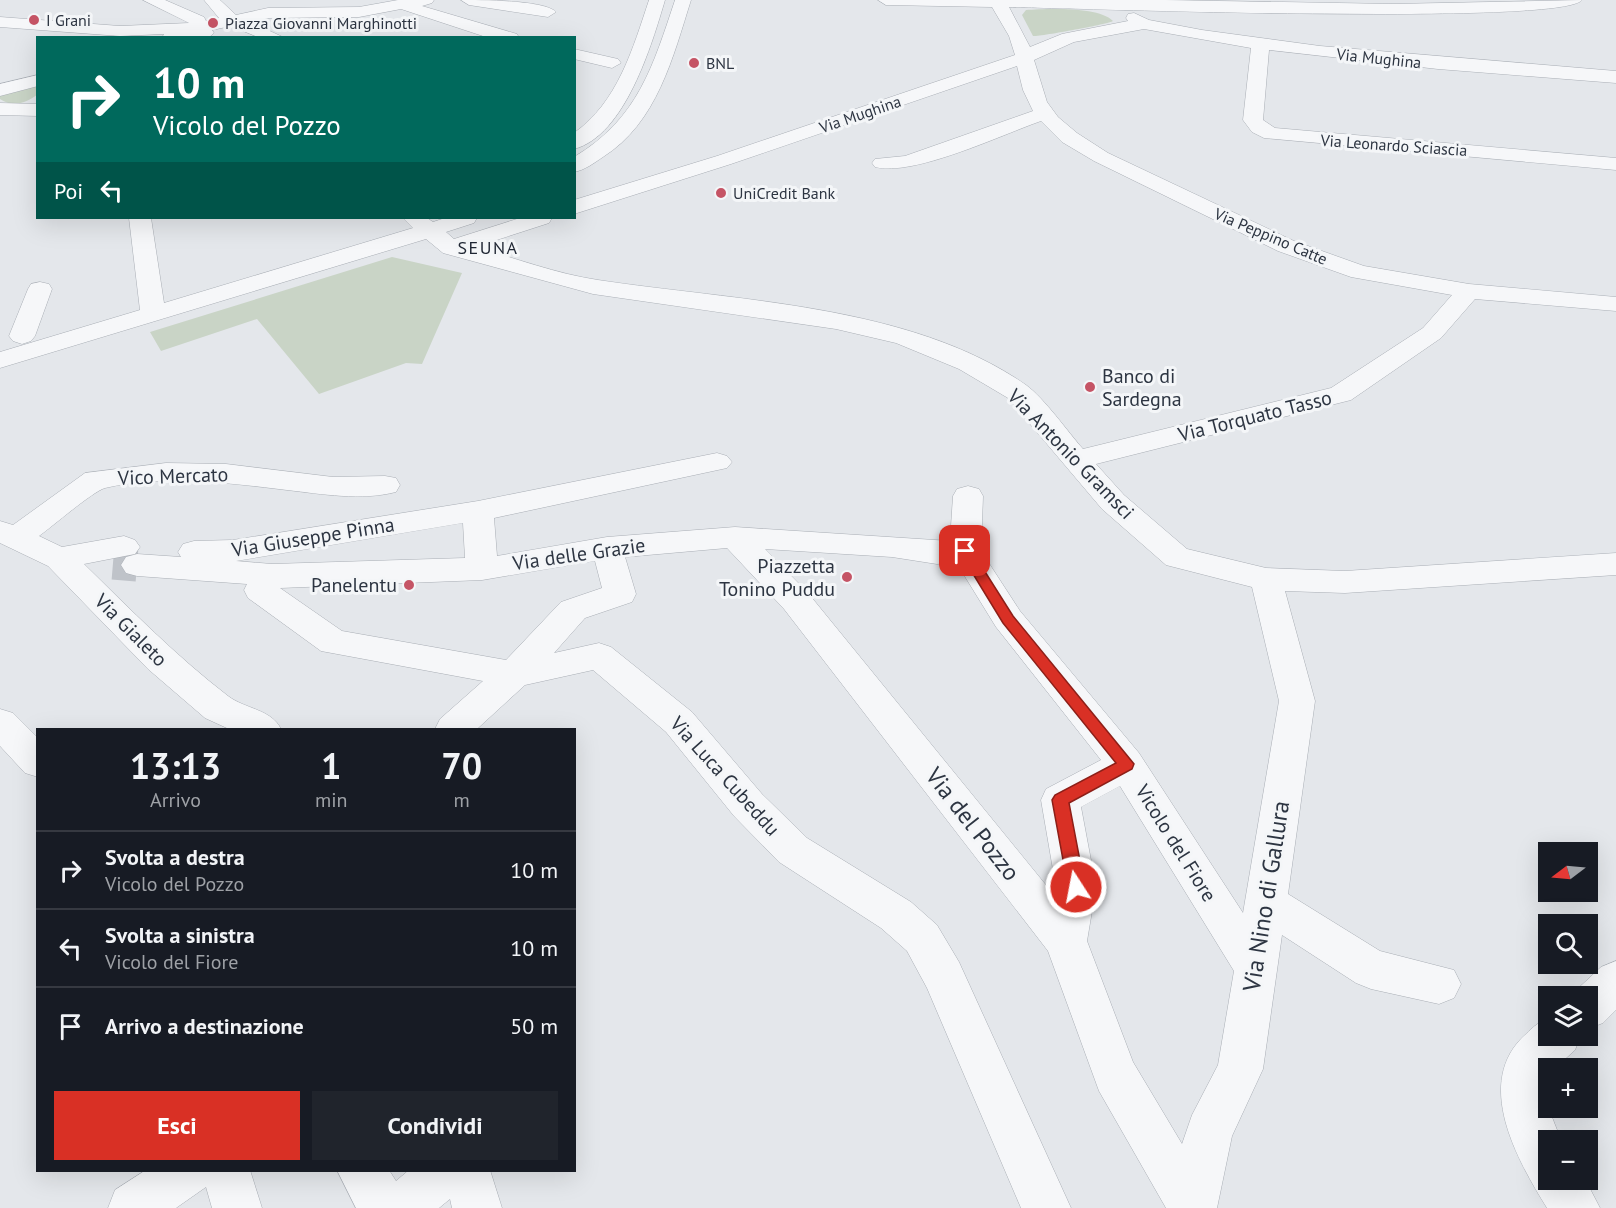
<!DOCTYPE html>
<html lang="it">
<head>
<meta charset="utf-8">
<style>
	:root { --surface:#171b24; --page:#20242c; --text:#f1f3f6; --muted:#9ea1a6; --line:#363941; --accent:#d93025 }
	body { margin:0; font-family:"PT Sans",sans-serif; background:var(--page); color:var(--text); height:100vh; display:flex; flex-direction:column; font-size:22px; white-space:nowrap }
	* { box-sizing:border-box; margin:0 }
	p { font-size:20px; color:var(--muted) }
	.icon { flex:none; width:33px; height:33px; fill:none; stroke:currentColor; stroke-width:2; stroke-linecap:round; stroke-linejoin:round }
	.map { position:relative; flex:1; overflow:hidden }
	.panel { position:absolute; left:36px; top:728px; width:540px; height:444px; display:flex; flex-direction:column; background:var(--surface); border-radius:0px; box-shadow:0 6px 24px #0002 }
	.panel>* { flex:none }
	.hud { position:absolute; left:36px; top:36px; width:540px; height:183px; border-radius:0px; box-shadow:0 6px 24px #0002; background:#00695c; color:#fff; overflow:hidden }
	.needle { width:39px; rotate:254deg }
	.controls { position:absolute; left:1538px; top:842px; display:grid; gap:12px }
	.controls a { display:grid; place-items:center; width:60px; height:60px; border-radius:0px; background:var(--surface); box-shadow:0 6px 24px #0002; font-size:30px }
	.pin { position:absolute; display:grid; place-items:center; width:51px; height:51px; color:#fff; margin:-26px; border-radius:12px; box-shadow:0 3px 9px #0006 }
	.me { position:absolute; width:66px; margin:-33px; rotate:349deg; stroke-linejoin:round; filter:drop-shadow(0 0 4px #0008) }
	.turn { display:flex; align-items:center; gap:21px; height:126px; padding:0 18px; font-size:27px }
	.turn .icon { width:78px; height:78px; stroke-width:2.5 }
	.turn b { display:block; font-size:42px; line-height:51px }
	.then { display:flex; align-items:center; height:57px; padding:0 18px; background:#0003; gap:12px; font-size:22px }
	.eta { display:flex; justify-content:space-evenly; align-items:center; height:102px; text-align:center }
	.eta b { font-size:36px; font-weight:700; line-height:42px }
	.cta { display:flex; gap:12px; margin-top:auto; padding:12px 18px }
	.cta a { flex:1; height:69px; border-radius:0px; background:var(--accent); color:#fff; font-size:24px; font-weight:700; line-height:69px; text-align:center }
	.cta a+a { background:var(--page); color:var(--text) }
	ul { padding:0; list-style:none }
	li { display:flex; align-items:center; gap:18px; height:78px; padding:0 18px; border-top:2px solid var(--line) }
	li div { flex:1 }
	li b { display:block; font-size:22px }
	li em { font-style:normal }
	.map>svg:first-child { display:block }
</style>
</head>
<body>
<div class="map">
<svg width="1616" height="1208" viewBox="0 0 1616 1208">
	<rect width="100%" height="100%" fill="#e4e7eb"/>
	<g fill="#c9d4c6">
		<path d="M1026 10C1046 9 1098 6 1113 21 1109 24 1038 37 1033 36L1022 15Z"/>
		<path d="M37 84V95C25 103 14 108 0 99V96Z"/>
		<path d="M392 257 462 273 422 364 406 363 319 394 257 319 161 351 150 332Z"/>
	</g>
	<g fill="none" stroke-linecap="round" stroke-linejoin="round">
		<path stroke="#bfc3c9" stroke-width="33" stroke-dasharray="33 16" stroke-linecap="butt" d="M113 563 137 565"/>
		<g stroke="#a9aeb5" stroke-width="1">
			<g id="minor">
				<path d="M143 0H165L204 17 206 21 219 18 204 0H220L236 15 268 8 359 7 398 0H434L432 3 422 6 517 34 519 38H489L401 9 359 17 268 18 250 22 285 38H260L231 26 212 30 214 33 208 38C193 38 178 38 162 38L164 34 120 36 0 27V17L120 26 189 23Z"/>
				<path d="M461 0C480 0 545 0 556 12L548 17 469 5Z"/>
				<path d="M649 0H665C652 44 625 136 574 149V133C618 102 633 48 649 0Z"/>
				<path d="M675 0H691C673 57 657 123 603 157 594 163 585 170 574 172V157C638 119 653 66 675 0Z"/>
				<path d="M878 0H1165L1393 4 1582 0C1562 26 1074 8 1009 7L1030 47 1062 34 1128 21 1126 18 1128 14 1134 13 1149 20 1202 30 1320 46 1616 71V83L1438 69 1269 50 1263 120 1275 128 1616 158V170L1264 138 1252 132 1243 120 1251 48 1144 29 1074 42 1034 60 1047 102 1058 117 1077 133 1108 153 1294 241 1364 266 1469 284 1616 297V311L1475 299 1441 338 1351 400 1096 464 1124 495 1187 549 1266 568 1345 571 1616 553V575L1345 593 1285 591 1315 701 1288 894 1380 951 1454 970 1461 984 1454 998 1439 1004 1371 989 1356 983 1282 935 1263 1069 1232 1136 1217 1208H1166L1099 1091 1048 951 784 609 727 548 625 557 636 594 632 602 585 618 554 653 599 643 611 647 692 712 762 794 807 838 911 902 937 925 959 962 1071 1208H1021L927 988 907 951 881 928 779 862 734 816 666 732 593 670 525 685 477 729H435L440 719 483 681 321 651 248 598 244 590 247 584 137 576 126 573 121 565 126 557 137 554 181 557 178 552 183 544 194 541 233 540 478 501 717 453 727 456 732 462 727 468 494 518 497 556 607 537 735 527 950 541 953 496 957 489 968 486 979 489 983 496 981 551 1020 611 1139 753 1243 913 1279 701 1252 587 1166 565 1102 509 1008 398 959 369 896 343 836 329 593 294 443 253 426 239 0 368V352L140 310 129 218H151L164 303 413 228 403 218H427L433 222 445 218H477L474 223 446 232 454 239 520 218H552L549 223 475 247C515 258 557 274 598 280 735 301 910 304 1026 385 1044 398 1068 432 1083 449L1331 388 1423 328 1452 295 1351 277 1278 251 1094 161 1062 142 1041 121C1001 135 913 177 875 167L872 163 875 159 905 156 1033 111 1023 90 1017 66 731 164 574 214V200L717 156 1015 55 1009 36 992 7 886 5ZM463 523 465 558 272 564 236 561ZM765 549 892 557 937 564 956 562 996 627 1101 760 1046 789 1041 800 1056 887 1054 895 808 593ZM595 561 602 588 561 602 506 660 342 631 280 588 482 580ZM1120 786 1234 971 1218 1065 1192 1115 1182 1144 1133 1062 1087 941 1096 887 1081 807Z"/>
				<path d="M574 49 618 59 621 63 612 68 574 59Z"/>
				<path d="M38 75V86L0 96V84Z"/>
				<path d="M0 103 38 104V116L0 115Z"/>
				<path d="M40 282 49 284 52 289 35 336 31 341 22 344 13 341 9 336 28 289 31 284Z"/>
				<path d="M166 463 226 464 333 477 385 476 396 478 400 485 396 492C361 501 322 494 287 490 229 483 162 474 105 488 92 492 53 526 39 536L62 547 124 536 135 540 140 547 135 554 84 564C131 610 176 656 228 696 245 709 271 709 281 729H229L205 718 148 669 48 566 0 543V521L13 525 85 473Z"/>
				<path d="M0 709 13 713 38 738V777L25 773 0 746Z"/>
				<path d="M1616 961V1010L1603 1023 1587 1029V996H1570L1601 967Z"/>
				<path d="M1548 1018V1035H1581L1575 1050 1555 1068H1548V1107L1561 1140H1548V1179H1585L1600 1208H1547C1518 1161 1472 1082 1526 1034 1532 1028 1540 1021 1548 1018Z"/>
				<path d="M146 1170H250L262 1208H212L206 1187 176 1208H108L115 1190Z"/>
				<path d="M337 1170H389L396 1181 409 1170H490L502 1208H452L450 1199 439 1208H356Z"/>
			</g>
		</g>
		<use href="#minor" fill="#f6f7f9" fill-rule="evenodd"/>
	</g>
	<path fill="#d93025" stroke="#8d1f18" stroke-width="1.5" d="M965 547 970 548 1013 616 1134 764 1132 769 1069 803 1085 887 1082 892 1076 894 1070 892 1068 887 1052 800 1055 795 1116 763 1003 623 959 551Z"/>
	<g fill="#c55465" stroke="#f4f6f8" stroke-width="2">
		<circle cx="34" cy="20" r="6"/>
		<circle cx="213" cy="23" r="6"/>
		<circle cx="694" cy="63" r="6"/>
		<circle cx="721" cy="193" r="6"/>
		<circle cx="1090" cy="387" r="6"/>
		<circle cx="847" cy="577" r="6"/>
		<circle cx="409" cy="585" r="6"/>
	</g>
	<g text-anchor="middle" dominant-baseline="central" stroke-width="6" stroke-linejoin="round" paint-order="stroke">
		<g font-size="16" fill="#2d3542" stroke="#f4f6f8" text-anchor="start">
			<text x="46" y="20">I Grani</text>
			<text x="225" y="23">Piazza Giovanni Marghinotti</text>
			<text x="706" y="63">BNL</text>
			<text x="733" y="193">UniCredit Bank</text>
		</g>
		<g font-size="16" fill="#2d3542" stroke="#f4f6f8">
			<text transform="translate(1379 58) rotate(6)">Via Mughina</text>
			<text transform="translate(860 114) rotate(-19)">Via Mughina</text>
			<text transform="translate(1394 145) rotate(4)">Via Leonardo Sciascia</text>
			<text transform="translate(1271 236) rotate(23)">Via Peppino Catte</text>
		</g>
		<g font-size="18" letter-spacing="1.5" fill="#1f2633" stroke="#f4f6f8">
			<text x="488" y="247">SEUNA</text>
		</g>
		<g font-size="20" fill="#2d3542" stroke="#f4f6f8" text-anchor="end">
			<text x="1102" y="376" text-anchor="start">Banco di<tspan x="1102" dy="23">Sardegna</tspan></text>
			<text x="835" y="566">Piazzetta<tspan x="835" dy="23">Tonino Puddu</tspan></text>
			<text x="397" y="585">Panelentu</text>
		</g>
		<g font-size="20" fill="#2d3542" stroke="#f4f6f8">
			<text transform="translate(1255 416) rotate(-14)">Via Torquato Tasso</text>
			<text transform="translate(1071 454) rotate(46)">Via Antonio Gramsci</text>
			<text transform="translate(173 476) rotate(-2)">Vico Mercato</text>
			<text transform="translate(313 537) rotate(-9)">Via Giuseppe Pinna</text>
			<text transform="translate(579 554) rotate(-8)">Via delle Grazie</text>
			<text transform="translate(131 630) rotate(45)">Via Gialeto</text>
			<text transform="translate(725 776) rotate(48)">Via Luca Cubeddu</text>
			<text transform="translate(1176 843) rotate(58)">Vicolo del Fiore</text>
		</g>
		<g font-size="24" fill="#2d3542" stroke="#f4f6f8">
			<text transform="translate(973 824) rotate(52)">Via del Pozzo</text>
			<text transform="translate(1266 896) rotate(-81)">Via Nino di Gallura</text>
		</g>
	</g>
</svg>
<div class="controls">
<a><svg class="needle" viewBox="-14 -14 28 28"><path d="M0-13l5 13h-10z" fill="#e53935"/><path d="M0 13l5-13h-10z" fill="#9ea1a6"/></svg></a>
<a><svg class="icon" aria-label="search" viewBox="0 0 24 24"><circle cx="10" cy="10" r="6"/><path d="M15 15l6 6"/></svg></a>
<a><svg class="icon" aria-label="layers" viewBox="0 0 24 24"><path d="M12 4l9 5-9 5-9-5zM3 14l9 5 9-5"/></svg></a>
<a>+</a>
<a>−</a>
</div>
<div class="pin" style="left:965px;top:551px;background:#d93025"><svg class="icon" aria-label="arrive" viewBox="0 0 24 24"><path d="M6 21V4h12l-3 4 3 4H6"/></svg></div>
<svg class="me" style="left:1076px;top:887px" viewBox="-20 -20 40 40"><circle r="17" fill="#d93025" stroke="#fff" stroke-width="3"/><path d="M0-11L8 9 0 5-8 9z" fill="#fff"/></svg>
<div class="hud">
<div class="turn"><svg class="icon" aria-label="right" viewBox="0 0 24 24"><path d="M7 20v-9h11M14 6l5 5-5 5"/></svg><div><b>10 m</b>Vicolo del Pozzo</div></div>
<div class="then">Poi<svg class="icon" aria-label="left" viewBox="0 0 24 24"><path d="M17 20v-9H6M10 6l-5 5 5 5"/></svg></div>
</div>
<section class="panel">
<div class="eta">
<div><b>13:13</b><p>Arrivo</p></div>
<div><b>1</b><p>min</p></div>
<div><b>70</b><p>m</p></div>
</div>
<ul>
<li><svg class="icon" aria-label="right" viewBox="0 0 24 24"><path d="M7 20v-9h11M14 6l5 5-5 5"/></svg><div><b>Svolta a destra</b><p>Vicolo del Pozzo</p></div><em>10 m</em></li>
<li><svg class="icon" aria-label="left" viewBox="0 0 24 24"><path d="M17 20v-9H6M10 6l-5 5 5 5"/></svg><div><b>Svolta a sinistra</b><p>Vicolo del Fiore</p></div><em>10 m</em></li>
<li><svg class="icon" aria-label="arrive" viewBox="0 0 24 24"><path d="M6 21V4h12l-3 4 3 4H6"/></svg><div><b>Arrivo a destinazione</b></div><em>50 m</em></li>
</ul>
<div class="cta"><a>Esci</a><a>Condividi</a></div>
</section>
</div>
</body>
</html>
